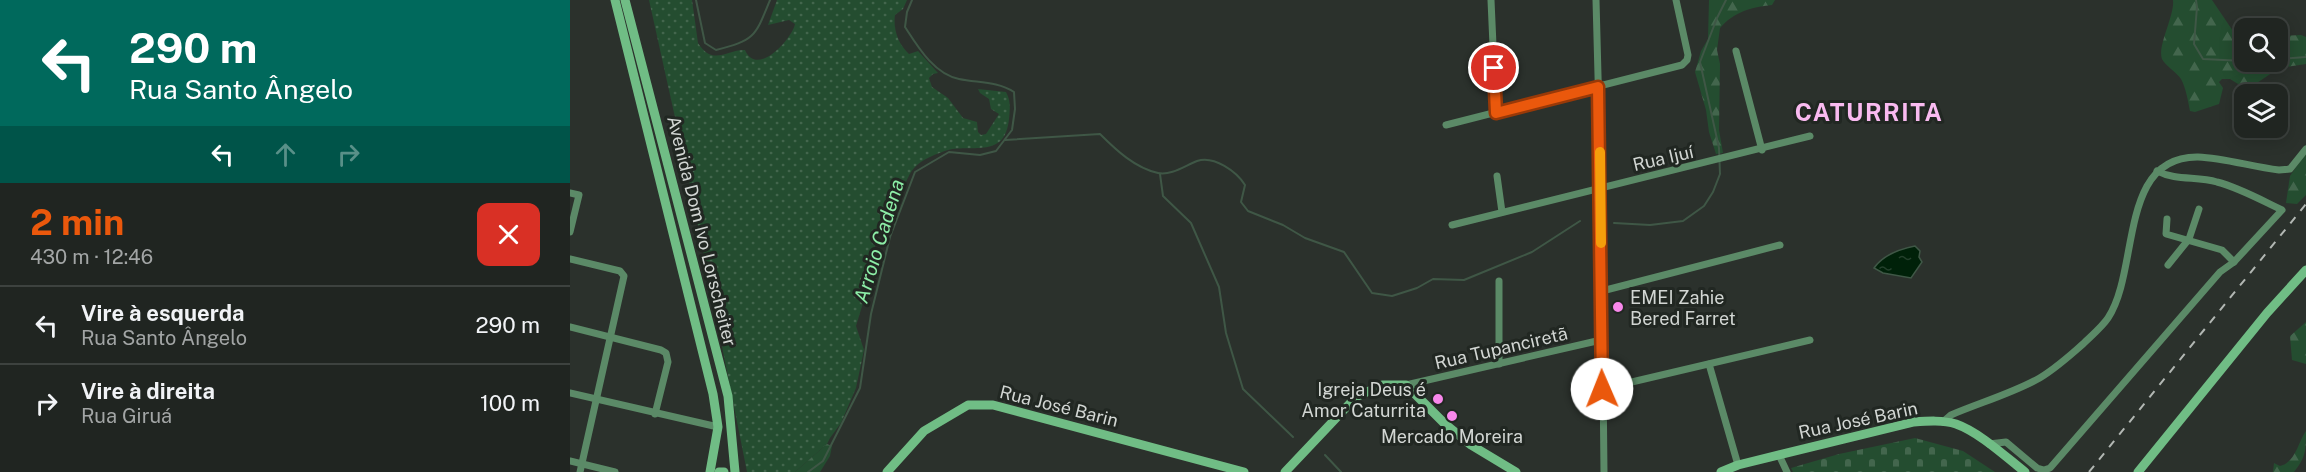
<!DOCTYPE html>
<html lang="pt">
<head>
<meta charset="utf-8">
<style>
	:root { --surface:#202521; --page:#282d2a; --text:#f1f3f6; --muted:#a2a5a5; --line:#3d423f; --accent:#ea580c }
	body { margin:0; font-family:"Public Sans",sans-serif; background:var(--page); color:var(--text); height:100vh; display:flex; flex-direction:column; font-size:22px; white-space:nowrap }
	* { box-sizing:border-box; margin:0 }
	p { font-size:20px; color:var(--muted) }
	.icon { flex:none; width:33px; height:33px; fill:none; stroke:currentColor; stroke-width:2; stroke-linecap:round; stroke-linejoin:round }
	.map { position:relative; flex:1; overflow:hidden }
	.drawer { display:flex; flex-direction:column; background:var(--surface); width:570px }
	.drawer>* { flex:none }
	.banner { background:#00695c; color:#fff; overflow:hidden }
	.controls { position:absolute; left:1664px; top:18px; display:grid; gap:12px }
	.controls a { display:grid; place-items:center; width:54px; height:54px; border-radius:12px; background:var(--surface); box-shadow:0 3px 15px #0003,0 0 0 2px var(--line); font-size:30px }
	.pin { position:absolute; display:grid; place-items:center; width:51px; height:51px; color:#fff; margin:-26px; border:3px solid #fff; border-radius:50%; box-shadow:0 2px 6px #0007 }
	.me { position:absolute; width:66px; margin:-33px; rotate:359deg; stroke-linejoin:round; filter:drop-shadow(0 0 4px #0008) }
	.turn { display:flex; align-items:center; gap:21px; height:126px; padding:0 30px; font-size:27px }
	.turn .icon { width:78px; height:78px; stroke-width:2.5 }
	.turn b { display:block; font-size:42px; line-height:51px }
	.lanes { display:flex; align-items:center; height:57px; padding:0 30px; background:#0003; justify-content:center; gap:30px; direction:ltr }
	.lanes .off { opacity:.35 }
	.round { display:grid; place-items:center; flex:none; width:63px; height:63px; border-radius:12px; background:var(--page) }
	.head { display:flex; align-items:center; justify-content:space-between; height:102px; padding:0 30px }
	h1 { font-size:36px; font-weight:700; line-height:45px; color:var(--accent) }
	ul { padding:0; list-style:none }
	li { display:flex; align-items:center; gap:18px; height:78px; padding:0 30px; border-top:2px solid var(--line) }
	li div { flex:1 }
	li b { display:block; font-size:22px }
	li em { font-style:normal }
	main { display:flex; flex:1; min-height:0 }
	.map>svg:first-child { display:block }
</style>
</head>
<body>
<main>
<section class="drawer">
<div class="banner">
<div class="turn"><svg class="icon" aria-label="left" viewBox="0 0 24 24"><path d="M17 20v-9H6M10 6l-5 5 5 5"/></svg><div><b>290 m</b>Rua Santo Ângelo</div></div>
<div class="lanes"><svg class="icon" aria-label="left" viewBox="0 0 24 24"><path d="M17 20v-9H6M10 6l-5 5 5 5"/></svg><svg class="icon off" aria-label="ahead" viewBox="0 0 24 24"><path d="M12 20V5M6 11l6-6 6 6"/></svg><svg class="icon off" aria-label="right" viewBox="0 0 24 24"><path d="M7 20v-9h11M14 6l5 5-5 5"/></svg></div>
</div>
<div class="head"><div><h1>2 min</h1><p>430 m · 12:46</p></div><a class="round" style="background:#d93025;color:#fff"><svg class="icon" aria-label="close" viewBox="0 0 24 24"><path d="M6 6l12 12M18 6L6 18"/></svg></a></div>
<ul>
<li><svg class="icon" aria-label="left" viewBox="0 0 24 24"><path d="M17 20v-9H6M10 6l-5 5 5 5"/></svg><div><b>Vire à esquerda</b><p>Rua Santo Ângelo</p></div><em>290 m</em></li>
<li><svg class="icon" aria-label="right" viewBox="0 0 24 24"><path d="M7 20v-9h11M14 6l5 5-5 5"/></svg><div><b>Vire à direita</b><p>Rua Giruá</p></div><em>100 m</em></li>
</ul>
</section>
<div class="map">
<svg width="1736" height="472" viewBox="0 0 1736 472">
	<defs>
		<pattern id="grass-dots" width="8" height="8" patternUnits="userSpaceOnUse" patternTransform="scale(1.5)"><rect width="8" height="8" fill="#244d30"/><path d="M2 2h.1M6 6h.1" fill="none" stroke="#43664d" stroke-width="1.8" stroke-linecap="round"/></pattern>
		<pattern id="forest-firs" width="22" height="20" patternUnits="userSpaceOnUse" patternTransform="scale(1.5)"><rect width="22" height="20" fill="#244d30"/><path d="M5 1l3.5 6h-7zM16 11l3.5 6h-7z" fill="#43664d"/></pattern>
		<pattern id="cemetery-stones" width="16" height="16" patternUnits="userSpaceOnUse" patternTransform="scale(1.5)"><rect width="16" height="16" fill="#244d30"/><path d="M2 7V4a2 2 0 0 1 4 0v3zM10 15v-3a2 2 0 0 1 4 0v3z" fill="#43664d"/></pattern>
		<pattern id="water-ripples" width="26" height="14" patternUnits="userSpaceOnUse" patternTransform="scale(1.5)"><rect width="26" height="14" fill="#002109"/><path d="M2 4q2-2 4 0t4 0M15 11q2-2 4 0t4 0" fill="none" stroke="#24402c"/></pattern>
	</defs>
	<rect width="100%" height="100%" fill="#2b312c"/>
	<path fill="url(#grass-dots)" d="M79 0H122L128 43C143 67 158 49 175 50 187 78 222 39 225 24L219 20 198 25 207 0H337L333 9 325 15C323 29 328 44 339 54L348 51 368 73 363 74 359 78 362 87 378 98 393 118 407 122 408 132 411 135 416 134 429 114 421 109 419 99 410 93 408 89 436 92C441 101 440 109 439 119 435 159 403 144 378 150 368 153 351 160 345 167 337 175 333 191 329 201L322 200 317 204V211L310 222 305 236V255L300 280 286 326 294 350 286 388 271 423 260 438 257 444 225 472H177L118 176Z"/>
	<g fill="url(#forest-firs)">
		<path d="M1139 0H1205L1202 5C1181 7 1164 12 1150 28L1147 50 1150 64 1149 130 1153 153 1146 154 1139 132 1136 110 1125 72 1131 51 1138 39Z"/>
		<path d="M1603 0H1642L1667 37 1674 40V62H1707V36L1731 35 1736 37V64L1709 68 1681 87H1673L1660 79H1652L1649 82 1653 88 1649 104 1625 112 1620 111C1618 101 1616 88 1611 79 1607 73 1594 64 1592 59 1587 46 1605 15 1603 0Z"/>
		<path d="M1736 153V195L1727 204 1716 203 1720 176Z"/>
		<path d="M1736 322V364L1722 360 1720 336Z"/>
		<path d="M1736 431C1736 450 1736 457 1724 472H1703L1704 463 1710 466C1726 462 1728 442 1736 431Z"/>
		<path d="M257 444 262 446 260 456 250 472H225Z"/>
	</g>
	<path fill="url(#cemetery-stones)" d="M1345 438 1393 451 1425 472H1223L1221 468 1269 454Z"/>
	<path fill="url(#water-ripples)" stroke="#3f5746" stroke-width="1.5" d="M1345 246 1350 251 1349 257 1352 262 1341 278 1313 273 1304 268C1313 255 1330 249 1345 246Z"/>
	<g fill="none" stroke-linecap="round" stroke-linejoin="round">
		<g stroke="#3f5746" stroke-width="2">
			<path d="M126 0 135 43 146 50C185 40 185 37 200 0"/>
			<path d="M1626 0 1627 7 1624 44 1633 59 1674 61"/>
			<path d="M1707 59 1736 57"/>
			<path d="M435 140 530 134C546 150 565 168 588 173 601 176 616 165 627 161 644 155 667 172 675 185L671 202 678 211 713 225 735 238 774 252 802 293 822 296 847 288 863 279 894 280 962 252 1010 221"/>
			<path d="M590 174 593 196 621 223 649 287 656 333 673 389 723 437"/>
			<path d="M1044 223 1080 225 1113 221 1134 206 1143 192 1150 174 1149 148 1130 62 1147 18 1156 0"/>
			<path d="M755 455 771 472"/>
			<path d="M238 472 253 461 290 388 301 314 320 237 345 172 379 152 410 155 426 151 442 130 445 109 444 92C427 81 408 83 389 79 364 74 348 47 335 27L337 12 342 0"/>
		</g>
		<g stroke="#5b8a67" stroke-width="7">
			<path d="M921 0 926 113"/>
			<path d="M1026 0 1031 188 1034 472"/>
			<path d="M1166 51 1192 150"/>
			<path d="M876 125 1112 65 1117 60 1118 55 1106 0"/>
			<path d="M927 176 932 212"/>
			<path d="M0 193 9 195 0 232"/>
			<path d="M1597 219 1596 234 1652 250 1664 262"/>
			<path d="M882 225 1240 136"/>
			<path d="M0 259 50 271 54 276 10 472"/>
			<path d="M1598 265 1619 239 1629 209"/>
			<path d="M1032 291 1210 245"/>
			<path d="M0 327 91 350 96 353 98 362 85 414"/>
			<path d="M929 364V281"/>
			<path d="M1139 364 1168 465"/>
			<path d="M836 385 1031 340"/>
			<path d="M1032 389 1240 340"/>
			<path d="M0 393 148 427"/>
			<path d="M1373 422 1381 415C1409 403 1440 394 1466 380 1483 371 1498 357 1513 344 1521 336 1532 327 1538 318 1570 270 1548 156 1628 157 1655 158 1682 167 1709 170L1720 169 1736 149"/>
			<path d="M1419 444 1436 442 1467 468 1474 470 1480 468 1650 272 1664 262 1712 210C1691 200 1670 188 1647 182 1627 176 1606 181 1587 171"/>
			<path d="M1209 455 1217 472"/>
			<path d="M0 461 45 472"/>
		</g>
		<g stroke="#70bd85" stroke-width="9">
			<path d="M45 0 143 394 148 427 140 472"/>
			<path d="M55 0 158 396 165 472"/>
			<path d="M149 472H154"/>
			<path d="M317 472 354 431 398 405H423L674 472"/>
			<path d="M715 472 786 397 812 385H836L875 424 901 445 946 472"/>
			<path d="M1151 472 1168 465 1344 422C1358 421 1373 420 1386 424 1409 432 1436 457 1455 472"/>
			<path d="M1568 472 1697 313 1736 270"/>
		</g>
		<path stroke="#b2b7b3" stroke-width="2" stroke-dasharray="8 8" stroke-linecap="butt" d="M1519 472 1736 204"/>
	</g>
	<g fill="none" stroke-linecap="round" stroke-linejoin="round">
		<g stroke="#983908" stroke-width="15">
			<path id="route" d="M924 68 926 113 1028 87 1032 389"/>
		</g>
		<use href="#route" stroke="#ea580c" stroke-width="10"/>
		<path stroke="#f59e0b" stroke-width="10" d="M1030 152 1031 243"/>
	</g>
	<g fill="#f888eb" stroke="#212722" stroke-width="2">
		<circle cx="1048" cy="307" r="6"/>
		<circle cx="868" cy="399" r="6"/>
		<circle cx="882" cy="416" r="6"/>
	</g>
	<g text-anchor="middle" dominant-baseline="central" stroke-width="6" stroke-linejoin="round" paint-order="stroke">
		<g font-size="18" fill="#d2d6d3" stroke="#212722">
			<text transform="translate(1093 158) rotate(-13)">Rua Ijuí</text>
			<text transform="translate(132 231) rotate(76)">Avenida Dom Ivo Lorscheiter</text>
			<text transform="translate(931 348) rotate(-13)">Rua Tupanciretã</text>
			<text transform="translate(489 406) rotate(14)">Rua José Barin</text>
			<text transform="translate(1288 420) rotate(-12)">Rua José Barin</text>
		</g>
		<g font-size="18" fill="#d2d6d3" stroke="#212722" text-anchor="start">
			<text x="1060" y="297">EMEI Zahie<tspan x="1060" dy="21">Bered Farret</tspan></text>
			<text x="856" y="389" text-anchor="end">Igreja Deus é<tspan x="856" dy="21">Amor Caturrita</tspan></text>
			<text x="882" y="436" text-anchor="middle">Mercado Moreira</text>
		</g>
		<g font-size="20" font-style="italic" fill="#8deea7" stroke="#212722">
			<text transform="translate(309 241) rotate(-73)">Arroio Cadena</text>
		</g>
		<g font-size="24" font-weight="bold" letter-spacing="1.5" fill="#f9baf0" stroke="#212722">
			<text x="1299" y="112">CATURRITA</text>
		</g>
	</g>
</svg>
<div class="controls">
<a><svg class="icon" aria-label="search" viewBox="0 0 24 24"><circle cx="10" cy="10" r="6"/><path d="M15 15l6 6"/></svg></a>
<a><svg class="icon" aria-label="layers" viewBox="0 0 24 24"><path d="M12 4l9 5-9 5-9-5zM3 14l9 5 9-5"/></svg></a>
</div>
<div class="pin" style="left:924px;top:68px;background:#d93025"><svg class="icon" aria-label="arrive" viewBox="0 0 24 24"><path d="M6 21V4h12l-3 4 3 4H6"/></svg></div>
<svg class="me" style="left:1032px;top:389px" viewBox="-20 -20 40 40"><circle r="19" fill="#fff"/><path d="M0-13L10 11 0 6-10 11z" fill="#ea580c"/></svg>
</div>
</main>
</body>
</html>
